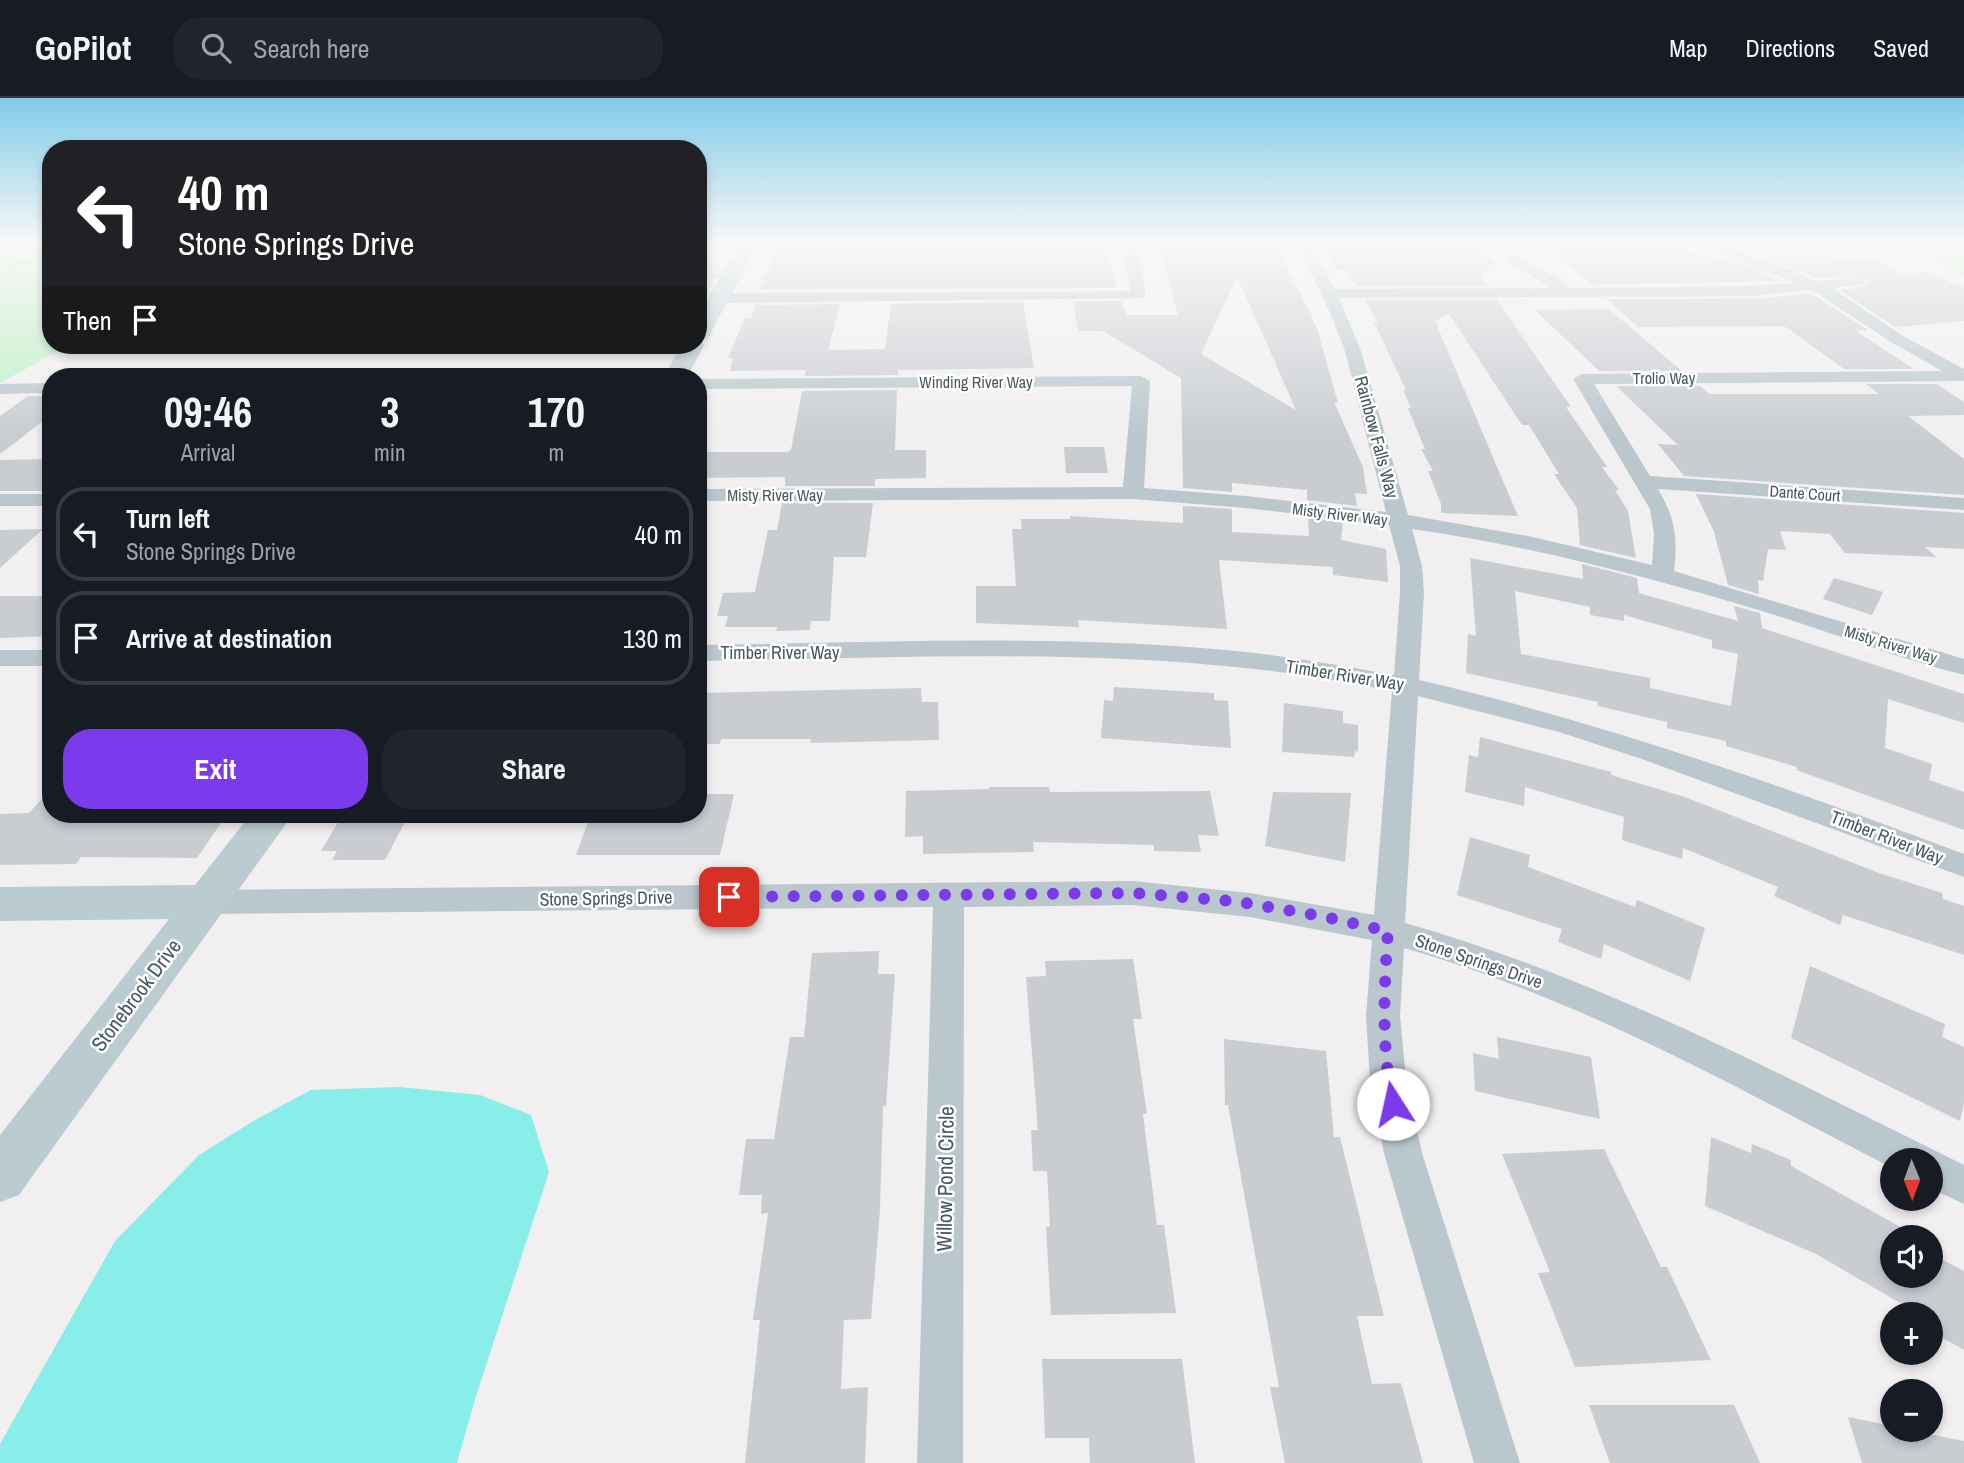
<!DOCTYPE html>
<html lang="en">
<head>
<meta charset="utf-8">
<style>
	:root { --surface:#171b24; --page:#20242c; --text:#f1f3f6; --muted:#9ea1a6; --line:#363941; --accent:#7c3aed }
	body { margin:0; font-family:"Archivo Narrow",sans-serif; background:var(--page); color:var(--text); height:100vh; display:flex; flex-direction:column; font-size:26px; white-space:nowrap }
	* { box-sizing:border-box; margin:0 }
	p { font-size:23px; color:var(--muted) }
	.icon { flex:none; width:38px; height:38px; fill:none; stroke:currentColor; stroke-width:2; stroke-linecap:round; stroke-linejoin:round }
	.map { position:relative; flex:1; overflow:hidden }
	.details { position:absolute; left:42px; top:270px; width:665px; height:455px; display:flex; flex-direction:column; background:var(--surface); border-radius:28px; box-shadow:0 4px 10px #0003 }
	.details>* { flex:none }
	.banner { position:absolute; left:42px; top:42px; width:665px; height:214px; border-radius:28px; box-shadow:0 4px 10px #0003; background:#202124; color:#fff; overflow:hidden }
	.needle { width:46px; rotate:179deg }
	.tools { position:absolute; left:1880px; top:1050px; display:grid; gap:14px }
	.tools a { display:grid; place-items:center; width:63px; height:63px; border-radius:50%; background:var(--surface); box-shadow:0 4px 10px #0003; font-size:35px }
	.pin { position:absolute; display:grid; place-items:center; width:60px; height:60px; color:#fff; margin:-30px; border-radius:14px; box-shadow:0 4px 10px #0006 }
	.me { position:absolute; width:77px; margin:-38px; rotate:350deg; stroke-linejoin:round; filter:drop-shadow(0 0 5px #0008) }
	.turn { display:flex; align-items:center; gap:24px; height:147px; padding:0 21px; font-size:32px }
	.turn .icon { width:91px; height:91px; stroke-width:2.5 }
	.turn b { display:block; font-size:49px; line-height:60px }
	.then { display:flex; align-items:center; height:66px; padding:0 21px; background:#0003; gap:14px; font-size:26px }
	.eta { display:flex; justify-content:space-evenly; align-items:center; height:119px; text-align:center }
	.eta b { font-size:42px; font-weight:800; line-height:49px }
	.button { display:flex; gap:14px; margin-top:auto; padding:14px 21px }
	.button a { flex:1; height:80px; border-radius:28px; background:var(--accent); color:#fff; font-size:28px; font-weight:800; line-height:80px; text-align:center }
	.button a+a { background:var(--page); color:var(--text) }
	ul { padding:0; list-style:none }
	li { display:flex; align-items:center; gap:21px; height:94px; margin:0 14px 10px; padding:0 7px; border:4px solid var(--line); border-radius:28px }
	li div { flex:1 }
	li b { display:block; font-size:26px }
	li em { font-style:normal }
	header { display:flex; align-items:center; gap:42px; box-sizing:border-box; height:98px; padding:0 35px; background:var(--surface); border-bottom:2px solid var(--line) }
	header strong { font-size:33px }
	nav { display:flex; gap:38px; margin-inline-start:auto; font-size:24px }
	.search { width:490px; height:63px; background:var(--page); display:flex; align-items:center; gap:18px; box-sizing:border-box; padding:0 24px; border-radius:28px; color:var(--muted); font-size:26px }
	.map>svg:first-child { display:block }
</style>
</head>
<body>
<header>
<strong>GoPilot</strong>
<div class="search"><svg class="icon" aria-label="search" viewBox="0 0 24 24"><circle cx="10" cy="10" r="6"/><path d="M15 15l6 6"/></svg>Search here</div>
<nav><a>Map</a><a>Directions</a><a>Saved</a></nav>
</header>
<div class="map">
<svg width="1964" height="1365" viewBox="0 0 1964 1365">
	<rect width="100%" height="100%" fill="#f1efef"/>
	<path fill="#e2e0e2" d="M698 147H731L698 212Z"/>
	<g fill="#bdf0c4">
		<path d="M0 147H51V247H69L0 285Z"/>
		<path d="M1909 147H1964V179Z"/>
	</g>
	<path fill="#89edea" d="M399 989 480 997 531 1017 549 1074 476 1298 457 1365H0V1346L115 1143 199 1057 255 1022 311 992Z"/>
	<g fill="#c9cdd2" fill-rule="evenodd">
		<path d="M988 147H1104L1117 190 759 192 764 175H769L777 152H788L789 148H927L926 151 983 152Z"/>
		<path d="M1160 147H1275L1312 218H1310L1317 230 1338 305 1334 304 1363 369 1367 396 1355 395 1357 408 1307 402V392L1232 385V394L1183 390 1181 280 1103 233H1078L1073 203H1121L1126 217H1178ZM1237 178 1296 312 1201 256Z"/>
		<path d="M1320 147H1477L1495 165 1480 177 1488 188H1356L1345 172H1337Z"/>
		<path d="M1548 147H1661L1731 163 1783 183 1592 187Z"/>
		<path d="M1814 157 1820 159 1875 160 1902 177 1927 174 1964 190V223L1895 229 1839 192 1864 189 1868 184 1866 179 1816 180 1768 160Z"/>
		<path d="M1811 195 1868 232 1856 233 1914 271H1844L1784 228 1638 229 1607 201H1753Z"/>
		<path d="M1365 202H1497L1571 309H1566L1607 369H1602L1619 392H1615L1628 413 1636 460 1580 447 1577 410 1554 376H1559L1529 327H1522L1449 216 1435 223 1518 418 1441 415V406L1428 373H1433L1421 351H1425L1408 310H1411L1403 292H1406L1374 224H1378Z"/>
		<path d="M1023 204 1034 270 898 272V277L805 278 806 272 730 273 733 260H728L745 220H751L755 207 840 206 828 252 885 251 891 206Z"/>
		<path d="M1609 211 1682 273H1599L1535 212Z"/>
		<path d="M1866 286H1937L1964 304V317L1908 318 1964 361V397L1684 378 1658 346 1678 347 1616 288H1700L1710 296H1879Z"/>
		<path d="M897 292 895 352H926V380L875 381V388H785V379L698 380V354H788L791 352 802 293Z"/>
		<path d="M28 298H51V317L0 356V318Z"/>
		<path d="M1064 349H1104L1108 375H1066Z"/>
		<path d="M51 361V386L43 393H0V362Z"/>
		<path d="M1696 396 1964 415V451L1925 449 1936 459 1845 455 1830 436 1780 433 1786 452 1768 451 1763 483 1758 482 1759 496 1728 487 1714 434Z"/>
		<path d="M782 405H873L866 459H834L830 523H811L810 532 776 533 777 529H725L728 518H717L723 495 755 494 768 432H777Z"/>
		<path d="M1183 408 1232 411V434L1309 438 1308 420 1343 424 1341 442 1386 451 1388 484 1333 477V469L1219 462 1227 531 1078 522 1079 529 976 525V488H1016L1012 431H1022L1021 421H1070V418L1183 425Z"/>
		<path d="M43 431 0 470V432Z"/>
		<path d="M1470 460 1583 481 1582 466 1637 480 1639 495 1738 523 1734 508 1760 515 1762 530 1964 596V625L1888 601 1885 650 1932 666 1929 682 1964 694V732L1796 672 1797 669 1726 648V643L1667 630V624L1598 608V604L1466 575 1468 536 1476 538ZM1515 493 1590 509V517L1624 523V517L1712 542V550L1738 556 1731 608 1650 590V580L1521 556Z"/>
		<path d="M1834 480 1883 494 1872 517 1823 501Z"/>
		<path d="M0 498H51V538L0 540Z"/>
		<path d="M1114 589 1214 595V602L1228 603 1231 650 1101 640 1104 602 1113 603Z"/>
		<path d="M921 590 922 604H938L939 642 810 645 811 641H721L720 646H698V595Z"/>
		<path d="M1284 605 1343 613V625L1358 627V654L1355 653 1354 659 1282 654Z"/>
		<path d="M1480 639 1611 674V677L1685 699 1879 775 1942 795 1943 801 1964 808V857L1843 817 1840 827 1774 798 1778 789 1683 750 1682 761 1622 742 1624 719 1525 689 1524 708 1465 694 1469 657 1478 659Z"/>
		<path d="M989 689H1049L1050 694 1210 693 1219 738 1198 737 1201 754 1154 753V747L1033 744 1034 754 923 756V738L905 739 906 693 989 691Z"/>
		<path d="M51 691V716H227L197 760 81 759 76 766 0 767V716L29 715Z"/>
		<path d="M1273 694 1351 695 1345 764 1265 748Z"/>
		<path d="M698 696H734L720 757H576L591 716H698Z"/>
		<path d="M343 716H409L385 762H332L337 753H321Z"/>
		<path d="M1470 739 1530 757 1528 769 1635 809 1637 802 1705 830 1690 883 1604 846 1601 861 1558 844 1562 831 1457 797Z"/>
		<path d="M879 853 878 876H895L886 1008H883L880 1112 871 1221 844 1222 841 1291 868 1289 865 1365H745L760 1222H753L768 1115 761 1116 762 1097H739L746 1041H774L790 939H804L812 855Z"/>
		<path d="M1133 861 1142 921H1133L1147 1016H1143L1157 1127H1164L1176 1215 1051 1217 1046 1129H1050L1047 1073H1033L1031 1032H1038L1026 879 1046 878 1045 863Z"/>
		<path d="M1810 868 1945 926 1942 939 1964 949V1005L1960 1023 1791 940Z"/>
		<path d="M1497 939 1591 959 1600 1021 1475 993 1473 955 1499 961Z"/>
		<path d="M1224 941 1326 953 1334 1039H1340L1384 1218H1357L1372 1286 1401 1285 1423 1365H1285L1270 1289H1279L1228 1007H1225Z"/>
		<path d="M1711 1039 1751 1055 1752 1046 1791 1062V1068L1913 1136 1912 1139H1892V1178H1930V1155L1964 1173V1252L1930 1233V1216H1919L1816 1156 1705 1108Z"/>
		<path d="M1604 1051 1661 1169H1667L1711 1262 1575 1269 1538 1175 1550 1174 1502 1056Z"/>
		<path d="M1042 1261H1182L1195 1365H1090L1089 1340H1045Z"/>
		<path d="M1589 1307H1734L1760 1365H1610Z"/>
		<path d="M1848 1319 1892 1328V1332H1909L1964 1343V1365H1862Z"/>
	</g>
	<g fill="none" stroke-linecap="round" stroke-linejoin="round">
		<path stroke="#74ce8d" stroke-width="2.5" stroke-dasharray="2.5 2" stroke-linecap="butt" d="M3 169 51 159"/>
		<path fill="#bac7cc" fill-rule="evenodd" d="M698 175 731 176 735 178 731 180 698 179Z"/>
		<g fill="#bac7cc" fill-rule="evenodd">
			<path d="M1122 147H1136L1146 197 1143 200 719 205 711 200 719 195 1130 193Z"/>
			<path d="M1298 147H1312L1334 191 1552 190 1508 163V157L1513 156 1561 182 1569 190 1753 188 1795 185 1698 147H1720L1769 163 1816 183 1864 180 1866 183 1864 186 1832 190 1903 238 1964 271V283L1594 286 1650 378 1964 400V412L1658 391C1675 419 1678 441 1674 473L1964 561V577C1897 560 1831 534 1765 514 1649 479 1532 448 1412 431L1422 468 1424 495 1419 582C1606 625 1785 689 1964 756V779L1639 660 1559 634 1418 598 1405 825C1589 877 1758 965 1928 1049L1964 1067V1106L1930 1090V1062H1892V1070C1734 988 1576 899 1404 850L1400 918 1406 982 1422 1055 1520 1365H1474L1384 1055 1370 982 1366 918 1372 842 1250 819 1132 807 964 809 963 1365H917L933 809 206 816 195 813 190 804 195 795 206 792 1132 783 1250 795 1374 817 1392 593C1344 584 1295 575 1245 570 1064 551 880 560 698 563V547C881 545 1065 535 1246 554 1296 560 1345 568 1394 577L1400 495V468L1389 427 1246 410 1133 401 698 403V391L1123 389 1132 288 698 291V281L1141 278 1150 283 1144 390 1246 398 1386 414 1345 253 1332 219ZM1812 192 1891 244 1942 273 1582 276 1573 281 1650 411 1654 436 1652 467 1528 438 1408 417 1361 253 1339 200 1753 198Z"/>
			<path d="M51 285V295L0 296V286Z"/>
			<rect x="0" y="396" width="51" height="12"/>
			<rect x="0" y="552" width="51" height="16"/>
		</g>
		<g fill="#bacbd1" fill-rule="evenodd">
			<path d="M738 147H757L709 238 702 244 704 247 688 278H664L682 247H698V218Z"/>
			<path d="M251 716H293L19 1097 0 1104V1037L169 821 0 823V789L195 787Z"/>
		</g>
	</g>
	<linearGradient id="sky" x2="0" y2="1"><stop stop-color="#82cbe9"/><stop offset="0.43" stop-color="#f9f8f8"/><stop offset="1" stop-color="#f9f8f8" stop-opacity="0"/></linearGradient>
	<rect width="1964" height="339" fill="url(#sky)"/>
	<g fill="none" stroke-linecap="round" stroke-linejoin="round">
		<path stroke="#7c3aed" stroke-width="12" stroke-dasharray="0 21.6" d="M729 799 1132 795 1233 803 1321 818 1388 833C1384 892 1381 949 1393 1006"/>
	</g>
	<g text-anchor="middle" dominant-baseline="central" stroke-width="5" stroke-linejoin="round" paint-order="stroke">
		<g font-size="16" fill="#47575d" stroke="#fff">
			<text x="1664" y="280">Trolio Way</text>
			<text x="976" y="284">Winding River Way</text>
			<text transform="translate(1805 395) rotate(4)">Dante Court</text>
			<text x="775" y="397">Misty River Way</text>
			<text transform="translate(1340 416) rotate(7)">Misty River Way</text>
			<text transform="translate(1891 546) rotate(17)">Misty River Way</text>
		</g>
		<g font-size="18" fill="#47575d" stroke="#fff">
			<text transform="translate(1377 339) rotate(75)">Rainbow Falls Way</text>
			<text x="780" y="554">Timber River Way</text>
			<text transform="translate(1345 577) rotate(9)">Timber River Way</text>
			<text transform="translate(1887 739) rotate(21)">Timber River Way</text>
			<text transform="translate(606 800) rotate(-1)">Stone Springs Drive</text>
			<text transform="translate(1479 863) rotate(19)">Stone Springs Drive</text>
		</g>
		<g font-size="21" fill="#47575d" stroke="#fff">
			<text transform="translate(136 897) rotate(-53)">Stonebrook Drive</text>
			<text transform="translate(945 1081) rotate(-89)">Willow Pond Circle</text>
		</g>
	</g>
</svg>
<div class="tools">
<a><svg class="needle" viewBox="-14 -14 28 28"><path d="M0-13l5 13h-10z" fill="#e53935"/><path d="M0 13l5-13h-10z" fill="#9ea1a6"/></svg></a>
<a><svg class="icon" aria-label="sound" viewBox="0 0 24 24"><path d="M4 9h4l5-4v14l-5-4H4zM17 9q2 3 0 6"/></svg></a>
<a>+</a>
<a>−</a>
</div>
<div class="pin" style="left:729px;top:799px;background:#d93025"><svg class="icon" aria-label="arrive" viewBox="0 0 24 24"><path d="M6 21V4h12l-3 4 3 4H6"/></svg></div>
<svg class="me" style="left:1393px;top:1006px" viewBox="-20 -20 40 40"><circle r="19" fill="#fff"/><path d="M0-13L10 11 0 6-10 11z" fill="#7c3aed"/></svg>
<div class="banner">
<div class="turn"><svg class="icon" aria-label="left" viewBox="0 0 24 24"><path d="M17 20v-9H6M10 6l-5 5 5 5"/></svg><div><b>40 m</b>Stone Springs Drive</div></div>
<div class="then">Then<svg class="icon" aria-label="arrive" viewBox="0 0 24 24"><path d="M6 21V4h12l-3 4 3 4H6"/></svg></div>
</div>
<section class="details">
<div class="eta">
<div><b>09:46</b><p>Arrival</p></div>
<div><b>3</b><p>min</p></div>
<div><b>170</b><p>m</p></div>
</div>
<ul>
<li><svg class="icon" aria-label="left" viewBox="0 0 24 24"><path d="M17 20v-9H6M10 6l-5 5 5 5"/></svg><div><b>Turn left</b><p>Stone Springs Drive</p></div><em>40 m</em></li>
<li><svg class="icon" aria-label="arrive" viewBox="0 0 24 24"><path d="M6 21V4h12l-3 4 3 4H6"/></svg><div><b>Arrive at destination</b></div><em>130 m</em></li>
</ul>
<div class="button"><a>Exit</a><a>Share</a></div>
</section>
</div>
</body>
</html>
